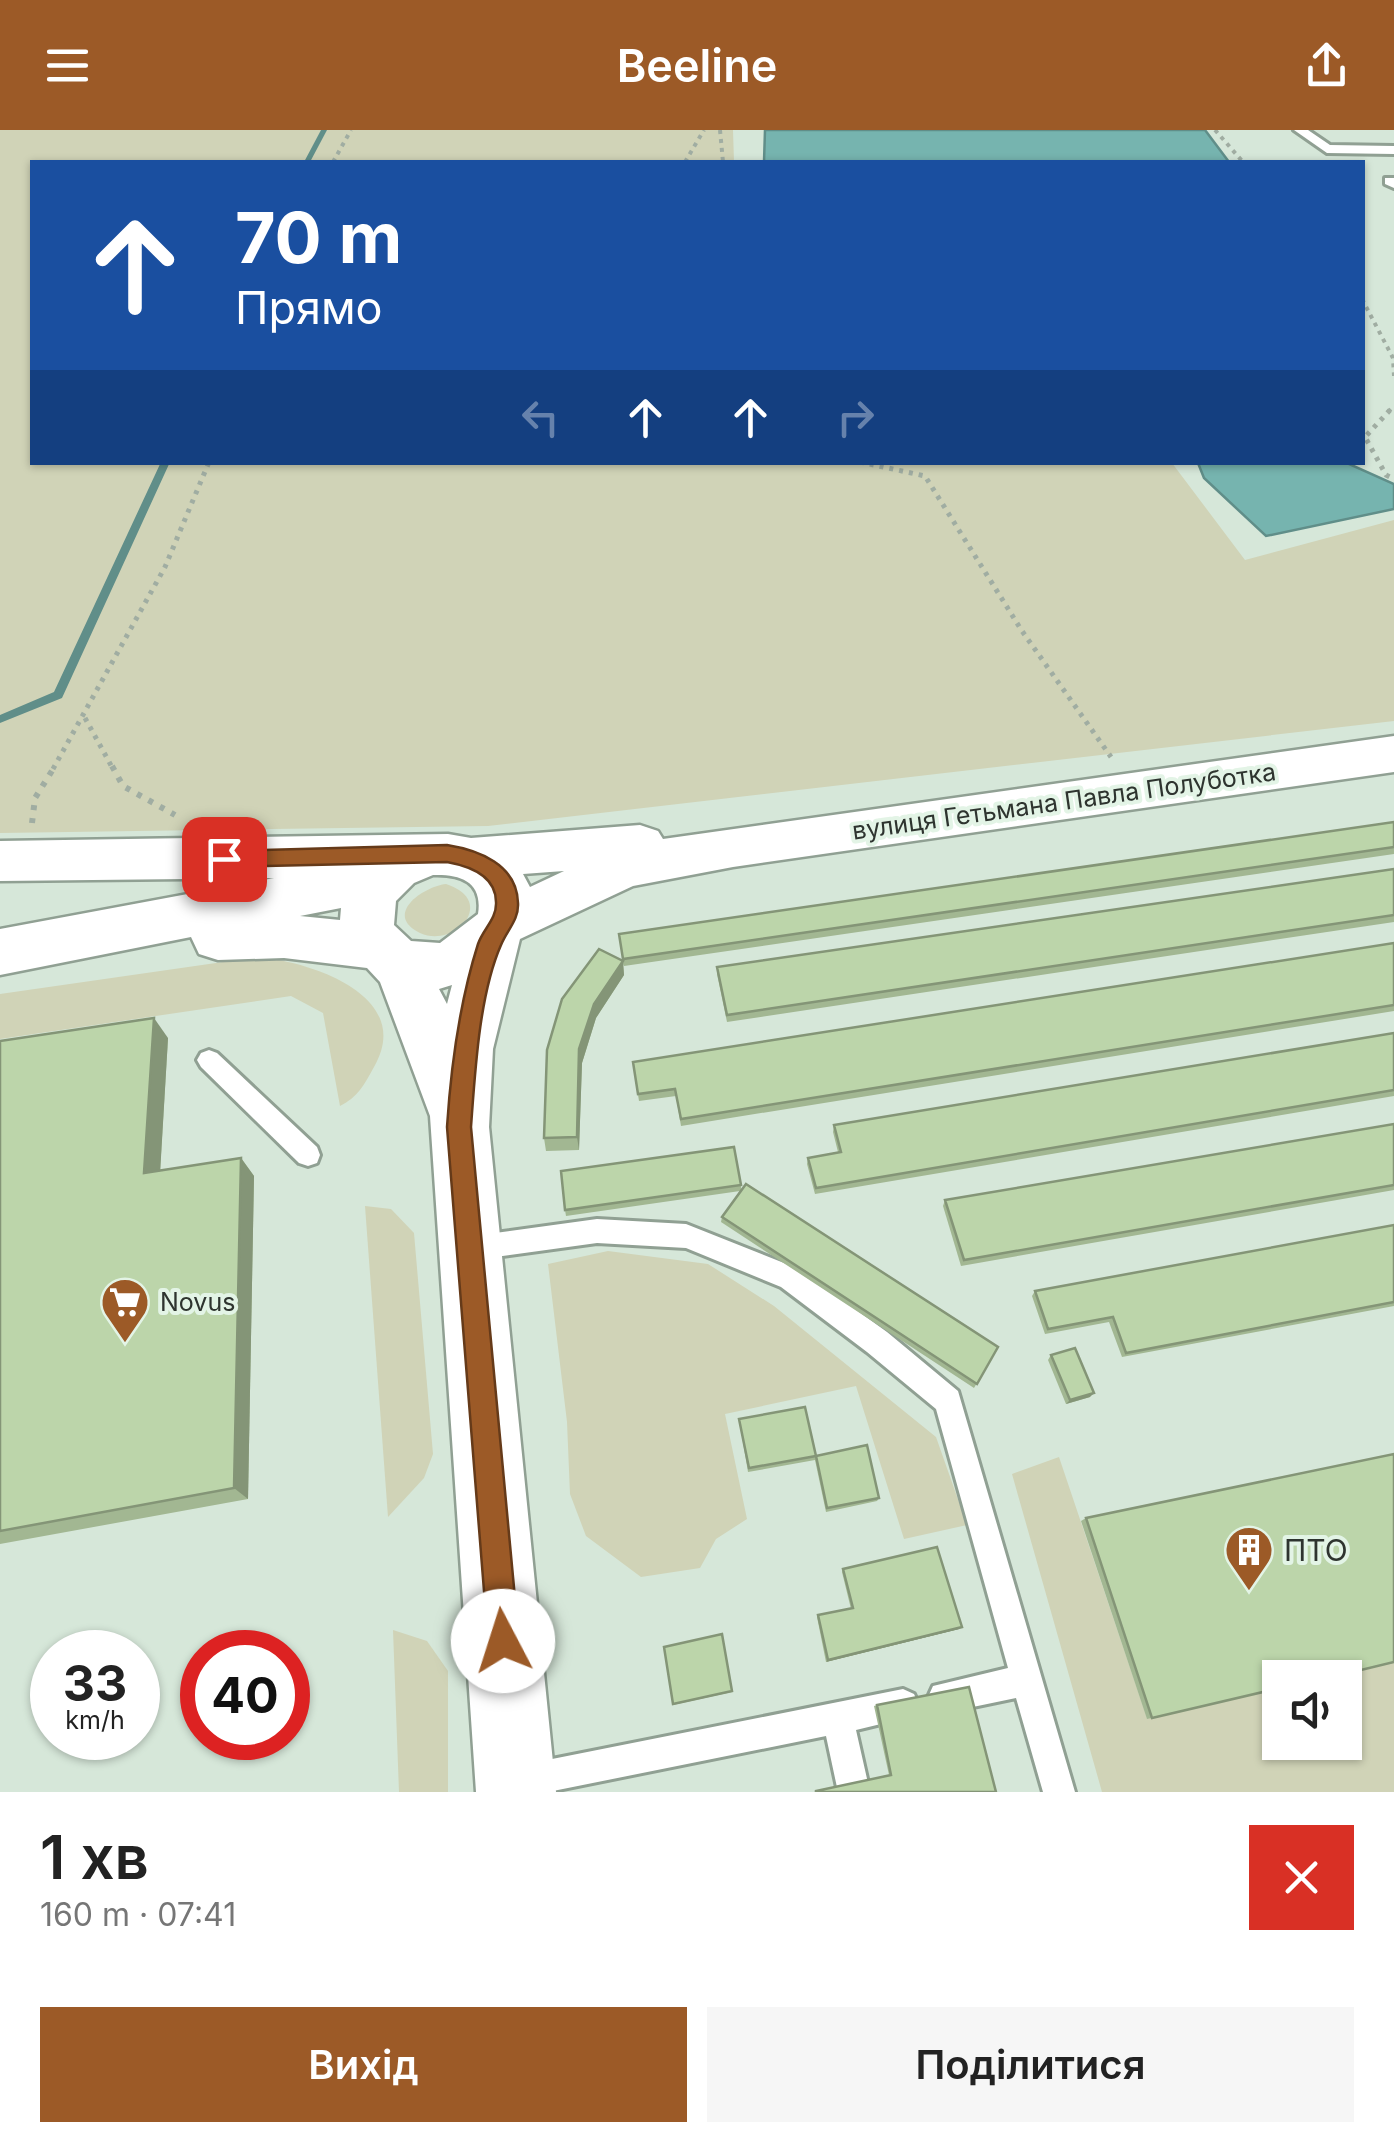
<!DOCTYPE html>
<html lang="uk">
<head>
<meta charset="utf-8">
<style>
	:root { --surface:#fff; --page:#f6f6f6; --text:#222; --muted:#767676; --accent:#9c5a27 }
	body { margin:0; font-family:Inter,sans-serif; background:var(--page); color:var(--text); height:100vh; display:flex; flex-direction:column; font-size:38px; white-space:nowrap }
	* { box-sizing:border-box; margin:0 }
	p { font-size:32px; color:var(--muted) }
	.icon { flex:none; width:55px; height:55px; fill:none; stroke:currentColor; stroke-width:2; stroke-linecap:round; stroke-linejoin:round }
	.map { position:relative; height:1662px; overflow:hidden }
	.panel { display:flex; flex-direction:column; background:var(--surface); flex:1 }
	.panel>* { flex:none }
	.top-card { position:absolute; left:30px; top:30px; width:1335px; height:305px; border-radius:0px; box-shadow:0 2px 8px #0004; background:#1a4fa0; color:#fff; overflow:hidden }
	.fabs { position:absolute; left:1262px; top:1530px; display:grid; gap:20px }
	.fabs a { display:grid; place-items:center; width:100px; height:100px; border-radius:0px; background:var(--surface); box-shadow:0 2px 8px #0004; font-size:50px }
	.speed { position:absolute; left:30px; top:1500px; display:flex; gap:20px; font-size:50px; font-weight:700; text-align:center }
	.speed>* { display:grid; place-content:center; width:130px; height:130px; border-radius:50%; background:var(--surface); box-shadow:0 2px 8px #0004; line-height:1 }
	.speed small { font-size:25px; font-weight:400 }
	.speed .limit { border:15px solid #d22; background:#fff; color:#111 }
	.pin { position:absolute; display:grid; place-items:center; width:85px; height:85px; color:#fff; margin:-42px; border-radius:20px; box-shadow:0 5px 15px #0006 }
	.me { position:absolute; width:110px; margin:-55px; rotate:355deg; stroke-linejoin:round; filter:drop-shadow(0 0 8px #0008) }
	.turn { display:flex; align-items:center; gap:35px; height:210px; padding:0 40px; font-size:45px }
	.turn .icon { width:130px; height:130px; stroke-width:2.5 }
	.turn b { display:block; font-size:70px; line-height:85px }
	.lanes { display:flex; align-items:center; height:95px; padding:0 40px; background:#0003; justify-content:center; gap:50px; direction:ltr }
	.lanes .off { opacity:.35 }
	.round { display:grid; place-items:center; flex:none; width:105px; height:105px; border-radius:0px; background:var(--page) }
	.headline { display:flex; align-items:center; justify-content:space-between; height:170px; padding:0 40px }
	h1 { font-size:60px; font-weight:600; line-height:75px }
	.action { display:flex; gap:20px; margin-top:auto; padding:20px 40px }
	.action a { flex:1; height:115px; border-radius:0px; background:var(--accent); color:#fff; font-size:40px; font-weight:600; line-height:115px; text-align:center }
	.action a+a { background:var(--page); color:var(--text) }
	header { display:flex; justify-content:space-between; align-items:center; height:130px; padding:0 40px; background:var(--accent); color:#fff; font-size:45px; font-weight:600 }
	.map>svg:first-child { display:block }
</style>
</head>
<body>
<header><svg class="icon" aria-label="menu" viewBox="0 0 24 24"><path d="M4 6h16M4 12h16M4 18h16"/></svg>Beeline<svg class="icon" aria-label="share" viewBox="0 0 24 24"><path d="M12 15V3M7 8l5-5 5 5M5 13v7h14v-7"/></svg></header>
<div class="map">
<svg width="1394" height="1662" viewBox="0 0 1394 1662">
	<rect width="100%" height="100%" fill="#d6e7d9"/>
	<g fill="#d0d3b7">
		<path d="M0 0H733L734 32H32V332L1172 333 1245 430 1394 390V591L488 696 0 703Z"/>
		<path d="M446 754C498 771 455 819 420 803 383 785 422 757 446 754Z"/>
		<path d="M258 827C312 832 415 866 374 937 364 955 358 967 340 976L323 883 291 866 0 909V864Z"/>
		<path d="M365 1076 391 1079 414 1103 433 1324 424 1348 388 1387Z"/>
		<path d="M608 1121 708 1134 774 1176 936 1307 967 1395 904 1409 856 1256 725 1284 747 1389 716 1409 700 1438 641 1447 586 1406 570 1364 567 1292 548 1134Z"/>
		<path d="M1059 1327 1147 1588 1280 1558V1612H1345V1548L1328 1547 1394 1532V1662H1102L1012 1344Z"/>
		<path d="M393 1500 427 1511 448 1541V1662H399Z"/>
	</g>
	<g fill="#76b4af" stroke="#608e89" stroke-width="2.5">
		<path d="M765 0H1205L1229 32H764Z"/>
		<path d="M1198 333H1347L1394 354V379L1266 406 1204 348Z"/>
	</g>
	<g fill="none" stroke-linecap="round" stroke-linejoin="round">
		<g fill="#608e89" fill-rule="evenodd">
			<path d="M321 0H327L310 32H304Z"/>
			<path d="M161 332H170L62 568 0 593V585L54 562Z"/>
		</g>
		<g stroke="#90a093" stroke-width="6">
			<g id="service">
				<path d="M1294 0H1308L1330 15 1394 16V24L1327 23Z"/>
				<path d="M1385 48H1394V58L1385 54Z"/>
				<path d="M209 920 217 923 317 1017 320 1025 317 1033 308 1036 299 1033 201 937 197 930 201 923Z"/>
				<path d="M597 1089 686 1094 799 1139 887 1202 958 1261 1075 1662H1043L1016 1568 944 1583 933 1578 928 1567 933 1556 1008 1538 936 1279 867 1222 781 1157 686 1118 597 1113 473 1130 464 1127 460 1118 464 1109 473 1106Z"/>
				<path d="M903 1559 914 1564 919 1575 914 1586 856 1600 870 1662H838L826 1606 548 1662H517L511 1650 516 1639 527 1634Z"/>
			</g>
		</g>
		<g stroke="#90a093" stroke-width="5">
			<path id="tertiary" d="M1394 606V642L733 737 633 756 520 809 493 919 489 997 556 1662H476L430 986 380 852 367 838 284 828 218 830 199 824 191 807 0 845V799L274 748 0 751V711L448 704 471 708 640 695 658 701 663 709ZM564 741 530 757 523 744ZM433 745C461 744 483 752 478 784L440 813 411 811 394 795 396 771 414 753ZM341 778 340 790 300 786ZM452 855 447 874 439 859Z"/>
		</g>
		<g stroke="#a0ada2" stroke-width="4" stroke-dasharray="4 5" stroke-linecap="butt">
			<path d="M720 0 723 32"/>
			<path d="M1215 0 1243 32"/>
			<path d="M333 32 351 0"/>
			<path d="M685 32 704 0"/>
			<path d="M1362 169 1393 228 1394 246"/>
			<path d="M1388 282 1394 276"/>
		</g>
		<g stroke="#a0ada2" stroke-width="5" stroke-dasharray="4 6" stroke-linecap="butt">
			<path d="M1390 280 1365 307 1386 345 1394 349"/>
			<path d="M860 332 925 346 1022 501 1111 627"/>
			<path d="M85 588 113 639"/>
			<path d="M53 639 165 437 209 332"/>
		</g>
		<g stroke="#a0ada2" stroke-width="6" stroke-dasharray="5 8" stroke-linecap="butt">
			<path d="M112 636 123 656 175 685"/>
			<path d="M32 693 35 668 55 636"/>
		</g>
		<use href="#service" fill="#fff" fill-rule="evenodd"/>
		<use href="#tertiary" fill="#fff" fill-rule="evenodd"/>
	</g>
	<g fill="#a2b792">
		<path d="M1394 692V724L624 836 623 834 624 845 596 888 582 933 579 1020 546 1021 544 1008 562 869 623 831 619 804Z"/>
		<path d="M1394 739V792L727 892 717 844V837Z"/>
		<path d="M1394 813V881L681 996 676 966 639 971 633 932Z"/>
		<path d="M1394 903V966L815 1064 807 1034 808 1028 838 1022 833 1002 834 995Z"/>
		<path d="M168 908 160 1041 241 1028 254 1046 248 1369 0 1414V911Z"/>
		<path d="M1394 994V1060L961 1136 943 1076 945 1070Z"/>
		<path d="M741 1055V1061L998 1217 974 1258 721 1092 722 1087 740 1061 566 1086 565 1080Z"/>
		<path d="M1394 1095V1176L1122 1227 1109 1192 1045 1204 1032 1166 1035 1161Z"/>
		<path d="M1051 1225 1090 1267 1066 1274 1048 1230Z"/>
		<path d="M739 1289 816 1326 879 1368 877 1371 826 1382 815 1330 748 1342Z"/>
		<path d="M1086 1388 1280 1558 1147 1589 1081 1391Z"/>
		<path d="M843 1439 962 1497 959 1499 826 1532 817 1487 818 1485 851 1479 842 1442Z"/>
		<path d="M664 1517 732 1561V1562L673 1575Z"/>
		<path d="M877 1575 996 1662H814L889 1645 874 1576Z"/>
	</g>
	<g fill="#849577">
		<path d="M623 831 624 845 596 888 582 933 579 1020 577 1007 579 919 594 874Z"/>
		<path d="M154 888 168 908 159 1061 144 1043Z"/>
		<path d="M241 1028 254 1046 248 1369 234 1358Z"/>
		<path d="M1094 1263 1090 1267 1066 1274 1070 1270Z"/>
		<path d="M962 1497 959 1499 826 1532 828 1530Z"/>
	</g>
	<g fill="#bcd5aa" stroke="#849577" stroke-width="2.5">
		<path d="M1394 692V717L623 829 619 804Z"/>
		<path d="M1394 739V785L727 885 717 837Z"/>
		<path d="M1394 813V875L681 989 675 959 638 964 633 932Z"/>
		<path d="M599 819 623 831 594 874 579 919 577 1007 544 1008 547 920 562 869Z"/>
		<path d="M154 888 144 1043 241 1028 234 1358 0 1401V911Z"/>
		<path d="M1394 903V960L816 1058 808 1028 841 1022 834 995Z"/>
		<path d="M1394 994V1055L964 1130 945 1070Z"/>
		<path d="M734 1017 741 1055 565 1080 561 1041Z"/>
		<path d="M746 1054 998 1217 977 1254 722 1087Z"/>
		<path d="M1394 1095V1172L1126 1223 1113 1187 1048 1199 1035 1161Z"/>
		<path d="M1075 1218 1094 1263 1070 1270 1051 1225Z"/>
		<path d="M805 1277 816 1326 867 1315 879 1368 827 1378 816 1326 749 1338 739 1289Z"/>
		<path d="M1394 1324V1532L1328 1548H1280V1558L1152 1588 1086 1388Z"/>
		<path d="M937 1417 962 1497 828 1530 818 1485 853 1478 843 1439Z"/>
		<path d="M722 1504 732 1561 673 1574 664 1517Z"/>
		<path d="M969 1557 996 1662H816V1661L891 1645 877 1575Z"/>
	</g>
	<path fill="#9c5a27" stroke="#653a19" stroke-width="2.5" d="M447 715C478 720 517 734 518 773 519 790 507 800 501 815 479 865 475 943 471 997L519 1511 514 1522 503 1526 492 1522 488 1511 447 997C451 935 459 874 478 814 483 799 497 789 496 772 496 745 469 736 447 732L224 737 213 729 224 721Z"/>
	<defs>
		<g id="supermarket-pin" transform="scale(2.5)"><path d="M0 17L-7.5 6A9.5 9.5 0 1 1 7.5 6Z" fill="#9c5a27" stroke="#e3f4e6"/><path d="M-6-5.5h2.5l.6 2H6L4.5 2H-2.5L-4.4-4H-6ZM-1.5 3.2a1.3 1.3 0 1 0 .1 0ZM3 3.2a1.3 1.3 0 1 0 .1 0Z" fill="#fff"/></g>
		<g id="building-pin" transform="scale(2.5)"><path d="M0 17L-7.5 6A9.5 9.5 0 1 1 7.5 6Z" fill="#9c5a27" stroke="#e3f4e6"/><path d="M-4-6H4V6H1V3H-1V6H-4ZM-2.5-4.3h1.7v1.8h-1.7ZM.8-4.3h1.7v1.8H.8ZM-2.5-1h1.7V.8h-1.7ZM.8-1h1.7V.8H.8Z" fill="#fff"/></g>
	</defs>
	<g fill-rule="evenodd">
		<use href="#supermarket-pin" x="125" y="1172"/>
		<use href="#building-pin" x="1249" y="1420"/>
	</g>
	<g text-anchor="middle" dominant-baseline="central" stroke-width="8" stroke-linejoin="round" paint-order="stroke">
		<g font-size="25" fill="#2e342f" stroke="#e3f4e6">
			<text transform="translate(1064 671) rotate(-8)">вулиця Гетьмана Павла Полуботка</text>
		</g>
		<g font-size="25" fill="#2e342f" stroke="#e3f4e6" text-anchor="start">
			<text x="160" y="1172">Novus</text>
		</g>
		<g font-size="30" fill="#2e342f" stroke="#e3f4e6" text-anchor="start">
			<text x="1284" y="1420">ПТО</text>
		</g>
	</g>
</svg>
<div class="fabs">
<a><svg class="icon" aria-label="sound" viewBox="0 0 24 24"><path d="M4 9h4l5-4v14l-5-4H4zM17 9q2 3 0 6"/></svg></a>
</div>
<div class="speed"><div>33<small>km/h</small></div><div class="limit">40</div></div>
<div class="pin" style="left:224px;top:729px;background:#d93025"><svg class="icon" aria-label="arrive" viewBox="0 0 24 24"><path d="M6 21V4h12l-3 4 3 4H6"/></svg></div>
<svg class="me" style="left:503px;top:1511px" viewBox="-20 -20 40 40"><circle r="19" fill="#fff"/><path d="M0-13L10 11 0 6-10 11z" fill="#9c5a27"/></svg>
<div class="top-card">
<div class="turn"><svg class="icon" aria-label="ahead" viewBox="0 0 24 24"><path d="M12 20V5M6 11l6-6 6 6"/></svg><div><b>70 m</b>Прямо</div></div>
<div class="lanes"><svg class="icon off" aria-label="left" viewBox="0 0 24 24"><path d="M17 20v-9H6M10 6l-5 5 5 5"/></svg><svg class="icon" aria-label="ahead" viewBox="0 0 24 24"><path d="M12 20V5M6 11l6-6 6 6"/></svg><svg class="icon" aria-label="ahead" viewBox="0 0 24 24"><path d="M12 20V5M6 11l6-6 6 6"/></svg><svg class="icon off" aria-label="right" viewBox="0 0 24 24"><path d="M7 20v-9h11M14 6l5 5-5 5"/></svg></div>
</div>
</div>
<section class="panel">
<div class="headline"><div><h1>1 хв</h1><p>160 m · 07:41</p></div><a class="round" style="background:#d93025;color:#fff"><svg class="icon" aria-label="close" viewBox="0 0 24 24"><path d="M6 6l12 12M18 6L6 18"/></svg></a></div>
<div class="action"><a>Вихід</a><a>Поділитися</a></div>
</section>
</body>
</html>
